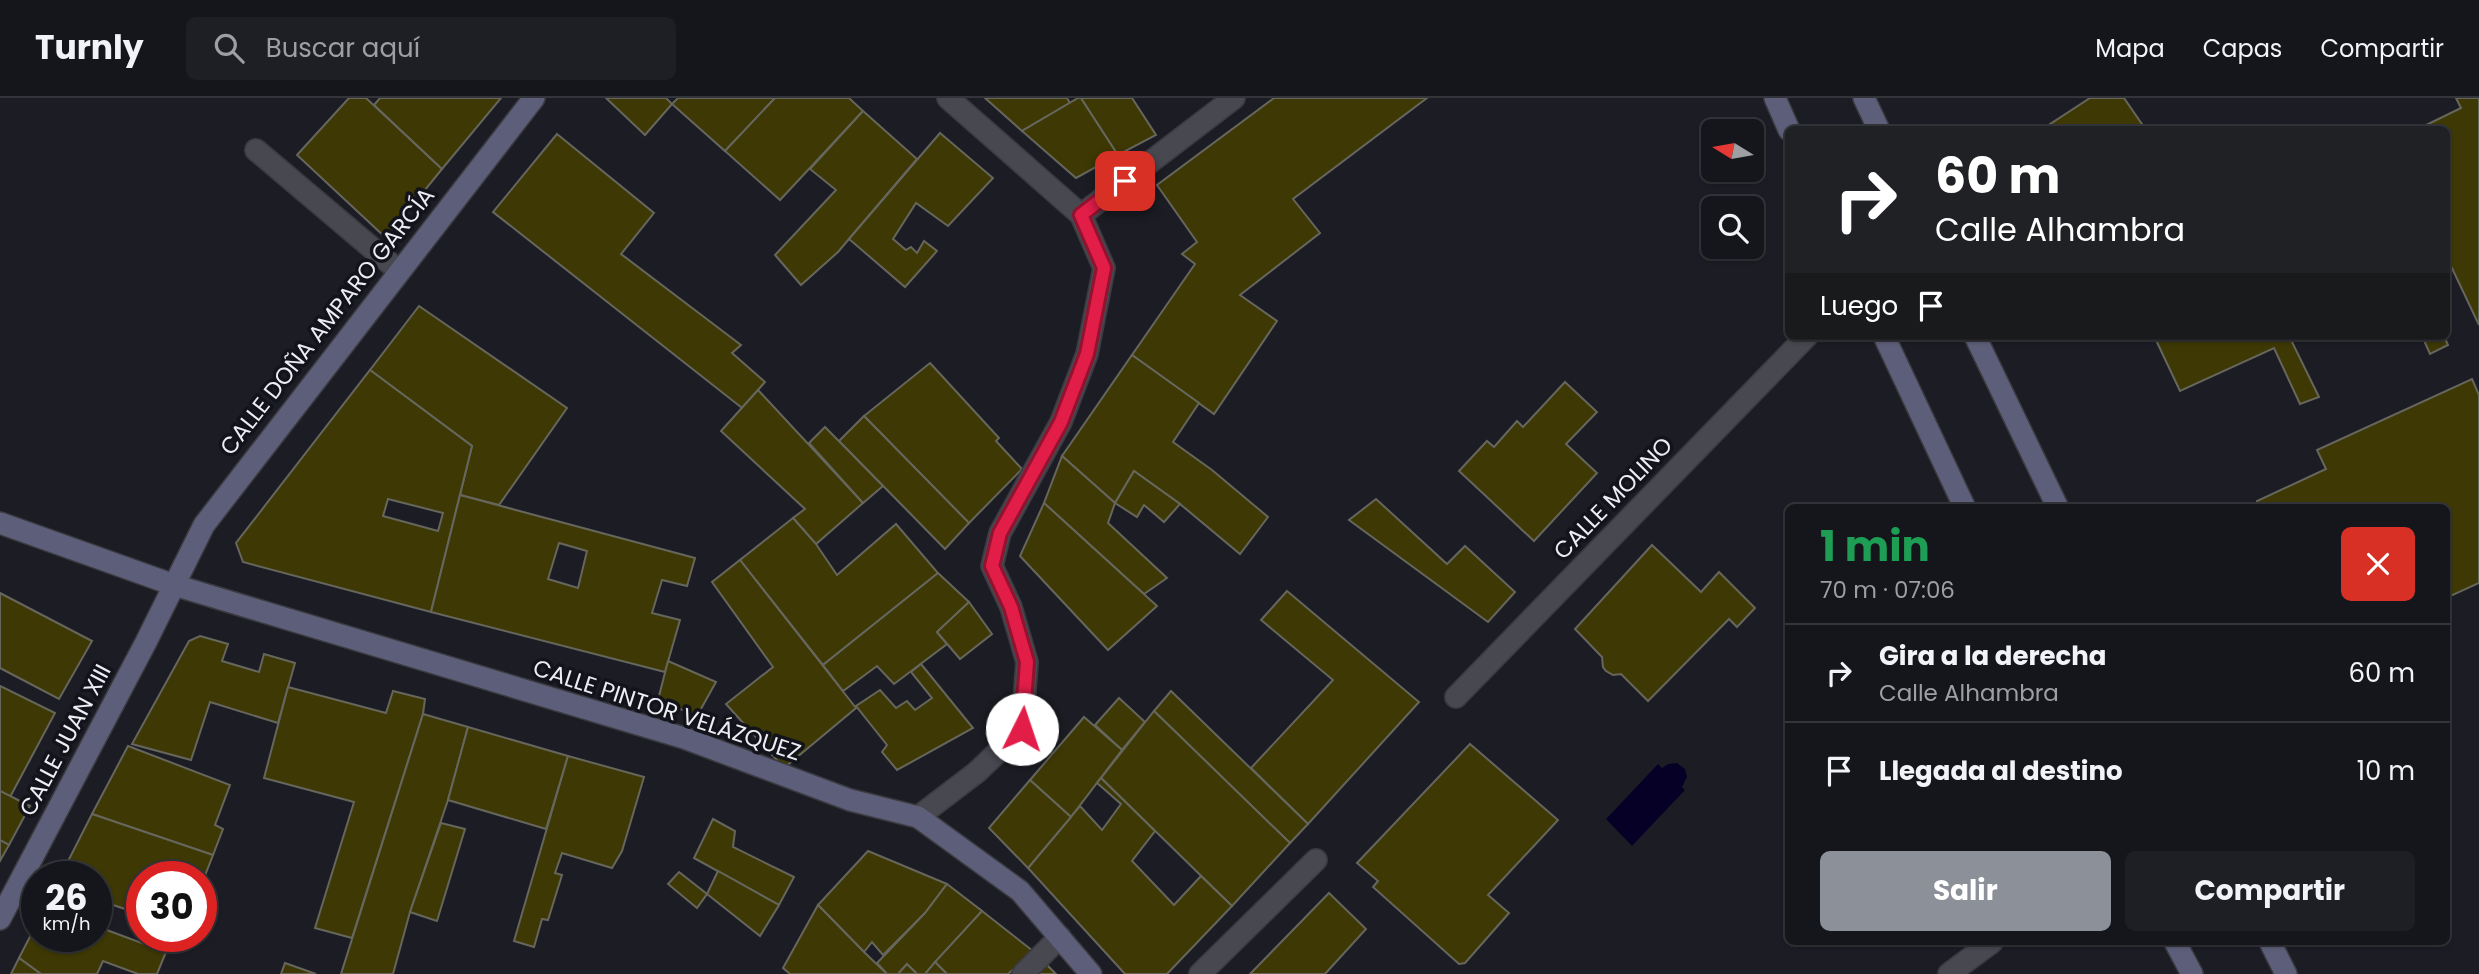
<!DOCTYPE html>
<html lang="es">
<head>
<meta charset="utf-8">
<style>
	:root { --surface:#15161b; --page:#1e1f24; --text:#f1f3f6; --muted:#9d9fa3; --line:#34353a; --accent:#8c9099 }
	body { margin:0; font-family:Poppins,sans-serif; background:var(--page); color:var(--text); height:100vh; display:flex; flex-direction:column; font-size:26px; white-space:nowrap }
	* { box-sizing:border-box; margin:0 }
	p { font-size:23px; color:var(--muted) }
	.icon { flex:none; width:38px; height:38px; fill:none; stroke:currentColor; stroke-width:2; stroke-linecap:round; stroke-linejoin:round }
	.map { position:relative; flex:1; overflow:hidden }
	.panel { position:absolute; left:1785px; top:406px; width:665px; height:441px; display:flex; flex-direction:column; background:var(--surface); border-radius:10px; box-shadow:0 2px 5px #0004,0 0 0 2px var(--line) }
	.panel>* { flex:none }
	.hud { position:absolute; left:1785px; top:28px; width:665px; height:214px; border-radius:10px; box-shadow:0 2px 5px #0004,0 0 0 2px var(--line); background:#202124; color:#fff; overflow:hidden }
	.needle { width:46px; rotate:281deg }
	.tools { position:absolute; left:1701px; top:21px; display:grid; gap:14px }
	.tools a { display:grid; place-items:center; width:63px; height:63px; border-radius:10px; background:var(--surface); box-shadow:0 2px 5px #0004,0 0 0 2px var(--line); font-size:35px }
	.speed { position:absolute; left:21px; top:763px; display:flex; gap:14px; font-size:35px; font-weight:700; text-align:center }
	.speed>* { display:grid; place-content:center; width:91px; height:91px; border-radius:50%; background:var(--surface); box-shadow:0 2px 5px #0004,0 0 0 2px var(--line); line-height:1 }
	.speed small { font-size:18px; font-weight:400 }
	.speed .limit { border:10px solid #d22; background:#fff; color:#111 }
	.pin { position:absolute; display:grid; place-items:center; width:60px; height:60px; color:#fff; margin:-30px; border-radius:14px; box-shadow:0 4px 10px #0006 }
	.me { position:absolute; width:77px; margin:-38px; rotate:4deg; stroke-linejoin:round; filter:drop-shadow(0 0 5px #0008) }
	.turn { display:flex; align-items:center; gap:24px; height:147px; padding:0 35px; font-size:32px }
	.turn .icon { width:91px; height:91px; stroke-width:2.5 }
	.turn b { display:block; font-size:49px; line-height:60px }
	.then { display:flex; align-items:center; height:66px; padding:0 35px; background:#0003; gap:14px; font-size:26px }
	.round { display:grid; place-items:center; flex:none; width:74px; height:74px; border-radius:10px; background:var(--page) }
	.overview { display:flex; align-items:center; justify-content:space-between; height:119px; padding:0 35px }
	h1 { font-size:42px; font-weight:700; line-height:52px; color:#1e9e55 }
	.cta { display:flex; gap:14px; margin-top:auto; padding:14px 35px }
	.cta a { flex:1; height:80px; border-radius:10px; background:var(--accent); color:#fff; font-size:28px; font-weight:700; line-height:80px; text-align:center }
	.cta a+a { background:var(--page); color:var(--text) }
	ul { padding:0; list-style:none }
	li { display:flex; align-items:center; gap:21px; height:98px; padding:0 35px; border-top:2px solid var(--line) }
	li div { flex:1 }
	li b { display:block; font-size:26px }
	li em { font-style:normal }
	header { display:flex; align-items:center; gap:42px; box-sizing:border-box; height:98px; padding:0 35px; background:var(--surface); border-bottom:2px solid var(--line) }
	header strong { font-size:33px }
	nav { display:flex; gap:38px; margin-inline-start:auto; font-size:24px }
	.search { width:490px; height:63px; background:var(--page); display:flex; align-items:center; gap:18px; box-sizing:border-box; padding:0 24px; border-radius:10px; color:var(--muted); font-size:26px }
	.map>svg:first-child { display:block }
</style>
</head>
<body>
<header>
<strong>Turnly</strong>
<div class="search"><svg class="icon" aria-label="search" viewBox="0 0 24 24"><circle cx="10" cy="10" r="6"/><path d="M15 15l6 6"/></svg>Buscar aquí</div>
<nav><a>Mapa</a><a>Capas</a><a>Compartir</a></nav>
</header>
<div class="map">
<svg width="2479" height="876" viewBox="0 0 2479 876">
	<rect width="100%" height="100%" fill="#1c1d24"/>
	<path fill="#060027" d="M1677 665 1685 671 1687 679 1682 689 1685 692 1632 748 1606 721 1658 666 1662 670 1668 666Z"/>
	<g fill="#3d3804" stroke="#66665d" stroke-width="2" fill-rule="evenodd">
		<path d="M349 0H366L442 71 386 140 297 57Z"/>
		<path d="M380 0H501L442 71 374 7Z"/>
		<path d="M606 0H666L672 6 645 37Z"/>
		<path d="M678 0H775L725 53 672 6Z"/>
		<path d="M775 0H849L863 13 780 102 725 53Z"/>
		<path d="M985 0H1067L1070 5 1022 33Z"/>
		<path d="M1078 0H1081L1118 57 1076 80 1022 33Z"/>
		<path d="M1081 0H1132L1156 37 1118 57Z"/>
		<path d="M1274 0H1427L1293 101 1320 135 1240 197 1277 223 1214 316 1132 257 1195 166 1182 156 1197 144 1157 87Z"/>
		<path d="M2090 0H2124L2146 32H2041Z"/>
		<path d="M2456 0H2479V227L2451 168 2446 170V32H2416L2461 10Z"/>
		<path d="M863 13 917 61 838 154 801 187 775 157 836 92 810 71Z"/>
		<path d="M940 35 993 80 948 128 916 105 893 141 906 152 911 149 917 155 924 143 937 153 905 189 849 141Z"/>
		<path d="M557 36 654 115 621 156 741 247 732 255 765 284 742 310 493 114Z"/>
		<path d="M419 208 567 310 499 407 460 397 472 348 370 272Z"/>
		<path d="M2158 238H2299L2291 242 2319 299 2300 306 2274 250 2180 293 2155 240Z"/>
		<path d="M2422 238H2444L2448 247 2430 256Z"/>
		<path d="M1132 257 1199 305 1173 344 1212 372 1268 419 1240 456 1180 406 1134 373 1115 405 1062 358Z"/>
		<path d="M930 265 999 340 996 343 1022 371 969 425 864 318Z"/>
		<path d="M370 272 472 348 431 514 243 464 236 445ZM388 401 443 415 438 433 383 418Z"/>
		<path d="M2472 281 2479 297V485L2446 500V410H2259L2257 403 2326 371 2317 352Z"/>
		<path d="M1565 284 1597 314 1566 346 1597 375 1534 443 1459 373 1487 343 1494 349 1517 323 1523 329Z"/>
		<path d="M758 292 863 405 816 446 793 420 805 411 721 333Z"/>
		<path d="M864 318 969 425 945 451 839 343Z"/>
		<path d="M825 329 883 388 863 405 809 345Z"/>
		<path d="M1062 358 1115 405 1108 425 1167 480 1144 496 1044 405Z"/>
		<path d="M1134 373 1180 406 1164 424 1144 407 1137 419 1115 405Z"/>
		<path d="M460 397 695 460 687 488 662 482 652 515 680 522 665 574 431 514ZM559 445 587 453 578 490 548 481Z"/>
		<path d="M1376 401 1447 466 1465 448 1515 494 1488 524 1349 422Z"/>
		<path d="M1044 405 1157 508 1108 552 1020 458Z"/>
		<path d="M793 420 816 446 837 477 896 426 938 475 823 567 740 462Z"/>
		<path d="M1652 447 1701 494 1719 474 1755 510 1737 529 1729 521 1648 603 1621 576 1613 577 1606 573 1603 569 1602 559 1575 531Z"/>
		<path d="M740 462 856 610 784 670 726 606 773 569 712 484Z"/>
		<path d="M938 475 969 504 937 534 947 546 894 586 877 568 843 593 823 567Z"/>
		<path d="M1287 493 1419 604 1308 726 1251 670 1333 582 1261 522Z"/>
		<path d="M0 495 92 543 59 601 0 570Z"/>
		<path d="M969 504 992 536 960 561 937 534Z"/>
		<path d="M200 538 228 546 222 563 259 574 264 556 295 565 278 625 210 604 191 662 132 646 189 543Z"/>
		<path d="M668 563 716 584 697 618 658 602Z"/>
		<path d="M921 566 973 630 897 672 882 654 887 647 856 608 880 592 896 610 907 603 915 612 932 600 911 574Z"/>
		<path d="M0 588 55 615 10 699 0 693Z"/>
		<path d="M288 589 386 615 393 593 425 601 423 616 352 840 315 830 354 704 264 680Z"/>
		<path d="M1171 593 1308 726 1290 745 1154 613Z"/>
		<path d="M1119 600 1145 624 1122 652 1095 627Z"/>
		<path d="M1154 613 1290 745 1232 808 1101 680Z"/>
		<path d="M423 616 468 629 448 702 410 814 393 876H341Z"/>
		<path d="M1084 619 1122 652 1071 719 1030 682Z"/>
		<path d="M468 629 568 658 546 731 448 702Z"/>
		<path d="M1470 646 1558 722 1488 797 1509 815 1465 865 1459 866 1373 789 1378 783 1357 765Z"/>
		<path d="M128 648 230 687 215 727 223 731 213 757 92 716Z"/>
		<path d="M568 658 644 679 622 753 612 770 562 755 555 775 562 777 548 822 542 821 534 849 514 843Z"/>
		<path d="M1101 680 1155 733 1132 763 1174 807 1201 778 1232 808 1167 876H1125L1028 770 1080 708 1102 732 1121 706 1097 685Z"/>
		<path d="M1030 682 1071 719 1028 770 989 730Z"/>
		<path d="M0 693 30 708 9 747 0 742Z"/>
		<path d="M92 716 213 757 202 785 201 779H142V817L96 801V779H60Z"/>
		<path d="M713 721 735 733 733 749 794 779 779 807 694 760Z"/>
		<path d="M441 725 465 731 437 823 410 814Z"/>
		<path d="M0 742 9 747 0 763Z"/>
		<path d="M868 753 947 786 925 815 883 857 872 844 864 854 818 807Z"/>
		<path d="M718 773 779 807 760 838 707 796Z"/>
		<path d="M679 774 707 796 697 810 668 786Z"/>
		<path d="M947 786 982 813 925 876H917L907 866 898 876H887L877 865 925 815Z"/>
		<path d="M1329 795 1366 831 1325 876H1250Z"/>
		<path d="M818 807 864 854 887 876H790L783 870Z"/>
		<path d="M982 813 1033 853 1008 876H947L935 864Z"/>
		<path d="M37 825V838H96V828L166 854 157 876H138L103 863 97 876H41L19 860Z"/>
		<path d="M19 860 41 876H11Z"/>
		<path d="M935 864 947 876H925Z"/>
		<path d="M285 865 316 876H281Z"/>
		<path d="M907 866 917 876H898Z"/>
		<path d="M1046 866 1056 876H1036Z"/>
	</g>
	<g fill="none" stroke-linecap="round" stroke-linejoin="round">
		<g stroke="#3a3a40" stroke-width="24">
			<path id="lane" d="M256 52 399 173"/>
		</g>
		<g stroke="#3a3a40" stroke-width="24">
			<g id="street">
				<path d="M1081 117 1234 0"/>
				<path d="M1456 599 1807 238"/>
				<path d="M918 719 977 674 1022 631 1027 564 1011 509 992 468 1000 435 1061 324 1087 256 1104 170 1081 117 948 0"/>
				<path d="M1023 876 1060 839"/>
				<path d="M1200 876 1316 762"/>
				<path d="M1949 876 1992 844"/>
			</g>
		</g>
		<g stroke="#3a3a40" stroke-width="24">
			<g id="secondary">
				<path d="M1775 0 1789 32"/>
				<path d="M1864 0 1879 32"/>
				<path d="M1884 238 1965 410"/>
				<path d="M1975 238 2058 410"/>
				<path d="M0 425 174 487 684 640 850 702 918 719 1020 793 1091 876"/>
				<path d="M0 821 146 544 204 427 534 0"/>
				<path d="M2175 844 2192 876"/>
				<path d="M2270 844 2286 876"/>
			</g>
		</g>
		<use href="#lane" stroke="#474850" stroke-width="21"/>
		<use href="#street" stroke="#474850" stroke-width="21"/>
		<use href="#secondary" stroke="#5d5f7a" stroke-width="21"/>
	</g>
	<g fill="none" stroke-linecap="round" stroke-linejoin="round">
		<g stroke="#92132f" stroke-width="18">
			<path id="route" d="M1022 631 1027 564 1011 509 992 468 1000 435 1061 324 1087 256 1104 170 1081 117 1125 83"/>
		</g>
		<use href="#route" stroke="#e11d48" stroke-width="12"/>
	</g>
	<g text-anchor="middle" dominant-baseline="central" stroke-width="7" stroke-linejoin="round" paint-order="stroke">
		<g font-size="23" fill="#edeef3" stroke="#13141b">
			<text transform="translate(327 223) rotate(-52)">CALLE DOÑA AMPARO GARCÍA</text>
			<text transform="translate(1613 400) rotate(-46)">CALLE MOLINO</text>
			<text transform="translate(667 612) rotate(18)">CALLE PINTOR VELÁZQUEZ</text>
			<text transform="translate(65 642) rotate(-62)">CALLE JUAN XIII</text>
		</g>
	</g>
</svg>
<div class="tools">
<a><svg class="needle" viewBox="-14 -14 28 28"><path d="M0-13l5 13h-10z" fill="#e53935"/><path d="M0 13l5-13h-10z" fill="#9d9fa3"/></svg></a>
<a><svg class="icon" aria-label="search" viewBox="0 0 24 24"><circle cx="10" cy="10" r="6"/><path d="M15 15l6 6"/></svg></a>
</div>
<div class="speed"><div>26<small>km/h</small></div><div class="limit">30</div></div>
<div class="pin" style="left:1125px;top:83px;background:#d93025"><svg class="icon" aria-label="arrive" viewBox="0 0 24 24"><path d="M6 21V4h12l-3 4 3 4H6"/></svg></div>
<svg class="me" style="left:1022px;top:631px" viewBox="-20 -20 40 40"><circle r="19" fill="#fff"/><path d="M0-13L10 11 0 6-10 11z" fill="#e11d48"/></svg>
<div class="hud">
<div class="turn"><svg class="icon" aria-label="right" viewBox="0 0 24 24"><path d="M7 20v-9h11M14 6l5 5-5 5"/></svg><div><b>60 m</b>Calle Alhambra</div></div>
<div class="then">Luego<svg class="icon" aria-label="arrive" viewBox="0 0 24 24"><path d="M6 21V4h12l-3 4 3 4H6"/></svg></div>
</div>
<section class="panel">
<div class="overview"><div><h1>1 min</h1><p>70 m · 07:06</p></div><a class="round" style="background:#d93025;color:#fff"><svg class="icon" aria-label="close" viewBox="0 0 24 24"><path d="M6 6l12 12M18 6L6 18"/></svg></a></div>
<ul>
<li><svg class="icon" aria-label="right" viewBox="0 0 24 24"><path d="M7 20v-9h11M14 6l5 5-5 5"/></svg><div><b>Gira a la derecha</b><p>Calle Alhambra</p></div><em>60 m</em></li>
<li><svg class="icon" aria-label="arrive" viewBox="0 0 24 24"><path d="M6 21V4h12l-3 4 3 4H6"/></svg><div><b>Llegada al destino</b></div><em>10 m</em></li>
</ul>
<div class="cta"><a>Salir</a><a>Compartir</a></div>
</section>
</div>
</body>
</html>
